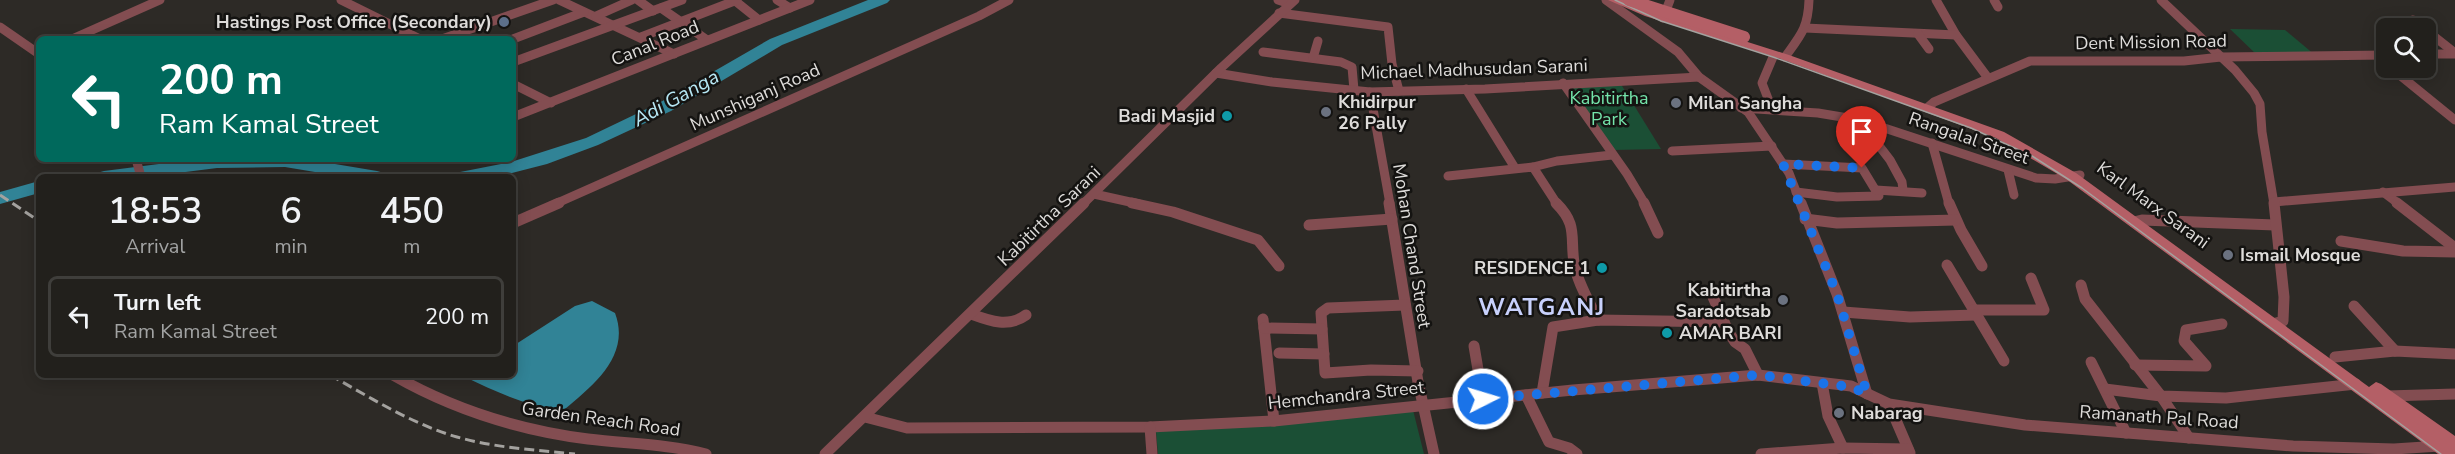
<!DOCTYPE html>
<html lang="en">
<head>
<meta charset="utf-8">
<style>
	:root { --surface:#22201c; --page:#2a2825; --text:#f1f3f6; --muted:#a2a3a3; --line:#3f3e3b }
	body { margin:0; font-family:"Nunito Sans",sans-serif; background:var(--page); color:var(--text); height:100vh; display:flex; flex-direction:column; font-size:22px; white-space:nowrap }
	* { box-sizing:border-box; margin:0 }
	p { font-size:20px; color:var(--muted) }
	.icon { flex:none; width:33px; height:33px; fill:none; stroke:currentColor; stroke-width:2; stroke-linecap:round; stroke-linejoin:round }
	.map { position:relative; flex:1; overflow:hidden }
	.sheet { position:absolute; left:36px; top:174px; width:480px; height:204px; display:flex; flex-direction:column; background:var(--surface); border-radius:9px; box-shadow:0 3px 15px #0003,0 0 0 2px var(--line) }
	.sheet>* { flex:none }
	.top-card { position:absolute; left:36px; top:36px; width:480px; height:126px; border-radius:9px; box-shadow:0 3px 15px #0003,0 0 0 2px var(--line); background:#00695c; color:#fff; overflow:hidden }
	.fabs { position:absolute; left:2376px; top:18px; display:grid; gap:12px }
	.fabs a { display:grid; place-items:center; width:60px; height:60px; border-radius:9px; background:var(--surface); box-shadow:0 3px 15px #0003,0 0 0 2px var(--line); font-size:30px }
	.pin { position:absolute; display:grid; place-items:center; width:51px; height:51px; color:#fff; margin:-62px -26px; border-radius:50% 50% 50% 0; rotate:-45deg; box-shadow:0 0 6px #0007 }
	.pin .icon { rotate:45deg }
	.me { position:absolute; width:66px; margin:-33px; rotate:85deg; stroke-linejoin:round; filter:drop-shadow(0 0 4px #0008) }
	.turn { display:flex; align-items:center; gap:21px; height:126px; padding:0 24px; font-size:27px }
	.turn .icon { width:78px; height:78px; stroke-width:2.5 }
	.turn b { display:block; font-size:42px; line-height:51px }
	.eta { display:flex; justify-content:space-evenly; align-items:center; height:102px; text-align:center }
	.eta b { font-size:36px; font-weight:600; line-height:42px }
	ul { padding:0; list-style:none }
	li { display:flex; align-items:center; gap:18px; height:81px; margin:0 12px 9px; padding:0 12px; border:3px solid var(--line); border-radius:9px }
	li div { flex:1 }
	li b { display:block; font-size:22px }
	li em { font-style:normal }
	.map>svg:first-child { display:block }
</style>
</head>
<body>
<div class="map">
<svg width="2455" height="454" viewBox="0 0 2455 454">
	<rect width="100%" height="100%" fill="#2d2a26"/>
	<g fill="#1b4f35">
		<path d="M2230 29 2285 30 2315 55H2257Z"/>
		<path d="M1619 81 1661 149 1613 150 1565 85Z"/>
		<path d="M1413 410 1424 454H1158L1156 431Z"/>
	</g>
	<path fill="#318396" d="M592 301 615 313C631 355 594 385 565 409 529 408 497 392 465 377L468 375H513V346L575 306Z"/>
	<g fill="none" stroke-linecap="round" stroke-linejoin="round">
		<g fill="#318396" fill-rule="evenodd">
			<path d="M868 0H890L887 3 782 45 671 111 598 145 547 164 496 177H453L455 173 511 162 586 138 659 103 770 39Z"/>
			<path d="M198 159H305L377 171 384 173 386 177H345L285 167 217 168 146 177H95L97 173 104 171Z"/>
			<path d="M39 181V193L0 204V192Z"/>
		</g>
		<g stroke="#834d51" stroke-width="9">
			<path d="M341 0 420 39"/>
			<path d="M559 0 674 54"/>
			<path d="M638 0 653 11"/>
			<path d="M734 0 759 20"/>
			<path d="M777 0 790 8"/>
			<path d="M1278 0 1290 4"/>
			<path d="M1606 0 1678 52 1699 77 1748 112 1789 173 1801 204"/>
			<path d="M1936 0 1956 35 1988 78"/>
			<path d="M1994 0 1998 7"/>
			<path d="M2161 0 2235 70 2254 93 2260 104 2262 132 2274 204"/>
			<path d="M661 8 707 40"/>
			<path d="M1279 13 1388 27 1392 64 1399 91"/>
			<path d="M596 16 632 0"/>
			<path d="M1663 18 1670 0"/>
			<path d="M2413 20 2424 28"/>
			<path d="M0 27 39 54"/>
			<path d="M1805 28 1956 35"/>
			<path d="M2426 30 2455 53"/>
			<path d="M1918 34 1929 49"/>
			<path d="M641 37 737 0"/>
			<path d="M72 39 160 0"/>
			<path d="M442 39 553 0"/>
			<path d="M513 39 584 12"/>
			<path d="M1263 52 1341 62 1352 67 1354 90"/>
			<path d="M2426 54H2455"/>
			<path d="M1785 57C1801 35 1808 28 1809 0"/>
			<path d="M1313 58 1318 41"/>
			<path d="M513 62 682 0"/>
			<path d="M2391 68 2455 120"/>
			<path d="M1216 73 1272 82 1370 92 1485 89 1699 77"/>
			<path d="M1563 83 1627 174 1645 204"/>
			<path d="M513 84 551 103"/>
			<path d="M1466 89 1515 168"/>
			<path d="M1370 92 1390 204"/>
			<path d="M1741 108 1818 113 1860 120 2036 178 2055 179 2080 175"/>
			<path d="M1927 108 1934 102 2030 61H2184L2221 57 2386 55"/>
			<path d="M1772 109 1762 83 1773 57"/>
			<path d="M513 117 810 0"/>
			<path d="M1860 120 1865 135 1880 147 1890 160 1902 182 1903 190"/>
			<path d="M1932 143 1949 204"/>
			<path d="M1672 151 1772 146"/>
			<path d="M136 159 141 177"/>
			<path d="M1783 164 1862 168 1879 196 1837 197 1796 192"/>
			<path d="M1533 167 1557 161 1612 155"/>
			<path d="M2008 170 2014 195"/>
			<path d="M1448 176 1533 167 1557 204"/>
			<path d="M1876 190 1922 193"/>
			<path d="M2383 192 2399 204"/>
			<path d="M1094 194 1139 204"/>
			<path d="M2274 202 2455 187"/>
			<path d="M555 204 979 16 1009 0"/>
			<path d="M1083 204 1221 68 1295 0"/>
		</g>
		<g stroke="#834d51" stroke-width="11">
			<path d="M1132 203 1173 212 1258 240 1279 266"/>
			<path d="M1389 203 1418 382 1434 454"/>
			<path d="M1556 203C1578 225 1570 236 1574 263 1577 282 1590 303 1598 320"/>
			<path d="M1644 203 1658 233"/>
			<path d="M1801 203 1837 294 1867 394"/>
			<path d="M1949 203 1961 230 1982 266"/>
			<path d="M2397 203 2455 248"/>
			<path d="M1805 219 1837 223 1956 220"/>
			<path d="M2134 222 2142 220 2275 225"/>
			<path d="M513 223 559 203"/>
			<path d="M1309 225 1392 219"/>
			<path d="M2341 241 2403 251 2455 252"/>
			<path d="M1947 265 2004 361"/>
			<path d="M2081 285 2085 299 2161 396 2189 438"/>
			<path d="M1713 297 1728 331 1735 342 1745 349 1758 375"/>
			<path d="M1405 305 1328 308 1321 313 1325 373 1371 370 1418 371"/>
			<path d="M2354 306 2395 351"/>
			<path d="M1973 310H2044L2031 278"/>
			<path d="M1843 312 1910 317 1976 315"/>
			<path d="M971 314C990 321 1008 328 1026 315"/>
			<path d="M1263 319 1274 421"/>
			<path d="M2273 324 2283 321 2284 297 2274 203"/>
			<path d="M1264 328 1322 329"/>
			<path d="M1474 346 1483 399"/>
			<path d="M1279 353 1324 354"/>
			<path d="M2335 357 2395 351 2455 354"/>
			<path d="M2091 362 2126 433"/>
			<path d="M2135 365 2206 366 2184 341 2186 330 2222 324"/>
			<path d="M393 375C454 410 518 430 588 439 628 444 667 444 706 454"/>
			<path d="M1822 383 1828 416 1843 448"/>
			<path d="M2105 389 2161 396 2226 398 2356 384"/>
			<path d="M1542 393 1553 327 1598 320 1724 322"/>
			<path d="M1526 395 1549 442 1569 448 1577 454"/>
			<path d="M2387 396 2455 394"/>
			<path d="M1889 404 1910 453"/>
			<path d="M865 417 907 428 1150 427 1274 421 1573 390 1758 375 1851 386 1889 404 2025 425 2293 446 2394 449 2455 445"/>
			<path d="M1150 427 1152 454"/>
			<path d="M825 454 1084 203"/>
			<path d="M1761 454 1843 448 1908 449"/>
		</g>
		<path fill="#b45f66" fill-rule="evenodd" d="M1608 0H1623L1653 12 1789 55 2004 132 2076 173 2369 387 2376 382 2381 384 2455 436V454H2438L2066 179 1996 138 1781 59 1645 16Z"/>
		<path stroke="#a4a29f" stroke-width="1.5" d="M1615 0 1661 21 1773 57 1971 128 2032 156 2082 188 2441 454"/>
		<g stroke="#a4a29f" stroke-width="3" stroke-dasharray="10 5" stroke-linecap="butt">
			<path d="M0 195 39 221"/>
			<path d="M330 375C371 398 412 424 457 437 496 448 536 450 575 454"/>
		</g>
		<path stroke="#b45f66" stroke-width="12" d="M1629 0 1744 37"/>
	</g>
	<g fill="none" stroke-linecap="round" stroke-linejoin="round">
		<path stroke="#1a73e8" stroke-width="10" stroke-dasharray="0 18" d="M1483 399 1758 375 1851 387 1867 394 1837 294 1783 164 1862 168"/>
	</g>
	<circle fill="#5c6f8a" stroke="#141311" stroke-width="2" cx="504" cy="22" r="6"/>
	<g fill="#6b7280" stroke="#141311" stroke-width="2">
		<circle cx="1676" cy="103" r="6"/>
		<circle cx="1326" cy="112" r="6"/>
		<circle cx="2228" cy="255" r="6"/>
		<circle cx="1783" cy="300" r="6"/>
		<circle cx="1839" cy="413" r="6"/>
	</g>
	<g fill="#0f9aa8" stroke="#141311" stroke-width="2">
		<circle cx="1227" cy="116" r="6"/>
		<circle cx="1602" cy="268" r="6"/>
		<circle cx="1667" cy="333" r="6"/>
	</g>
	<g text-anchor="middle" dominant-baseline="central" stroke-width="5" stroke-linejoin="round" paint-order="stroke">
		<g font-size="18" font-weight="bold" fill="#dedcda" stroke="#141311" text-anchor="start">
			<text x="492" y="22" text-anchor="end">Hastings Post Office (Secondary)</text>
			<text x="1338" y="102">Khidirpur<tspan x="1338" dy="21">26 Pally</tspan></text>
			<text x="1688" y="103">Milan Sangha</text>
			<text x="1215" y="116" text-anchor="end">Badi Masjid</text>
			<text x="2240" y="255">Ismail Mosque</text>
			<text x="1590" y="268" text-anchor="end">RESIDENCE 1</text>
			<text x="1771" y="290" text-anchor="end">Kabitirtha<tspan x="1771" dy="21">Saradotsab</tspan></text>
			<text x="1679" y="333">AMAR BARI</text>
			<text x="1851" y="413">Nabarag</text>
		</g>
		<g font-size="18" fill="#dedcda" stroke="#141311">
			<text transform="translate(2151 42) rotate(-1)">Dent Mission Road</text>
			<text transform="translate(655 43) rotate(-22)">Canal Road</text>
			<text transform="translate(1474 69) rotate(-2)">Michael Madhusudan Sarani</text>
			<text transform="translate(755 97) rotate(-24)">Munshiganj Road</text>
			<text transform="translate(1969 138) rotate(19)">Rangalal Street</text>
			<text transform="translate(2153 205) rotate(36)">Karl Marx Sarani</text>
			<text transform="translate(1049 216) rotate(-44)">Kabitirtha Sarani</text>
			<text transform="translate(1412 246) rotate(81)">Mohan Chand Street</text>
			<text transform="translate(1346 395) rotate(-6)">Hemchandra Street</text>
			<text transform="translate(2159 417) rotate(4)">Ramanath Pal Road</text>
			<text transform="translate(601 419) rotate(8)">Garden Reach Road</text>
		</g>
		<g font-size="18" fill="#74e4aa" stroke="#141311">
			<text x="1609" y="98">Kabitirtha<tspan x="1609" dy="21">Park</tspan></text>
		</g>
		<g font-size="20" font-style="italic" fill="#b6e7f4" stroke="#141311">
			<text transform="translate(676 98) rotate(-29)">Adi Ganga</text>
		</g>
		<g font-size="24" font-weight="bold" letter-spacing="1.5" fill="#c8d1fc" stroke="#141311">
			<text x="1542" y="307">WATGANJ</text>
		</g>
	</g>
</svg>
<div class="fabs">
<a><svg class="icon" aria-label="search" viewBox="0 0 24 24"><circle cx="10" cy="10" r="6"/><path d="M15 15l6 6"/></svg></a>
</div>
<div class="pin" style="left:1862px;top:168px;background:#d93025"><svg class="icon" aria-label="arrive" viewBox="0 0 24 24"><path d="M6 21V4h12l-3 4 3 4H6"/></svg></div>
<svg class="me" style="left:1483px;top:399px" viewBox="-20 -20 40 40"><circle r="17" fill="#1a73e8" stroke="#fff" stroke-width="3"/><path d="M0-11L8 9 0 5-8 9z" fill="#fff"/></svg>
<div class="top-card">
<div class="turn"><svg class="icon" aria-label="left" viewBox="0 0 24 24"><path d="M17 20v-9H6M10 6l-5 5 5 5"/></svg><div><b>200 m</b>Ram Kamal Street</div></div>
</div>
<section class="sheet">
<div class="eta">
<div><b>18:53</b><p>Arrival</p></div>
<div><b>6</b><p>min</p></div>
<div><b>450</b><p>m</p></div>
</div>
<ul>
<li><svg class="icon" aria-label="left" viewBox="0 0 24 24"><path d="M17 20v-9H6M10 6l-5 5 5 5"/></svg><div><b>Turn left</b><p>Ram Kamal Street</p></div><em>200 m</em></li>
</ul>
</section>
</div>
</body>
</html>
